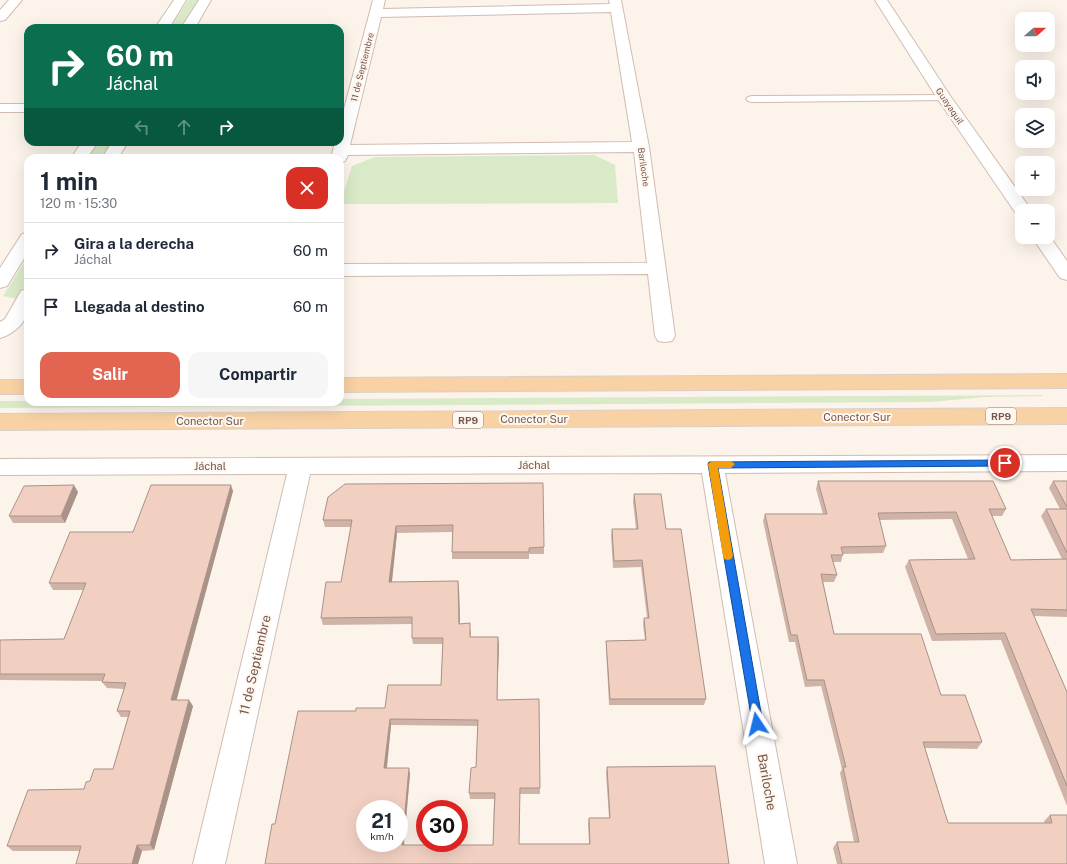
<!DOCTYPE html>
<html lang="es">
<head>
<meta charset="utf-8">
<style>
	:root { --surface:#fff; --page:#f6f6f7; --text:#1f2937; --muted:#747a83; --line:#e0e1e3; --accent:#e26552 }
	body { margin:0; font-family:"Public Sans",sans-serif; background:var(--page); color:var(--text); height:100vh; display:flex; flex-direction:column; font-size:15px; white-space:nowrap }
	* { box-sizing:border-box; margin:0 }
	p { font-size:13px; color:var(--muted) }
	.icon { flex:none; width:22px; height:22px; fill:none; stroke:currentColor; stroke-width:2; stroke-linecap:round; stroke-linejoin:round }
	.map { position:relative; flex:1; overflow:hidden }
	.side { position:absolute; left:24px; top:154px; width:320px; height:252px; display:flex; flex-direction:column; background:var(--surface); border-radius:12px; box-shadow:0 4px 16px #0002 }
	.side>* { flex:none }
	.top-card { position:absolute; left:24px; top:24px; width:320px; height:122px; border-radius:12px; box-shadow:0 4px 16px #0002; background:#0b6e4f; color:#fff; overflow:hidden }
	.needle { width:26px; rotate:70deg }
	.fabs { position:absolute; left:1015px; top:12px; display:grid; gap:8px }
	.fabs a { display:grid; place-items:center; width:40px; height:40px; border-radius:8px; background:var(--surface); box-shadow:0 4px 16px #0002; font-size:20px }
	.speed { position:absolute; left:356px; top:800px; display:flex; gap:8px; font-size:20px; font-weight:700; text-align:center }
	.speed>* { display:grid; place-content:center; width:52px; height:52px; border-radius:50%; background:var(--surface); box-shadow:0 4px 16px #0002; line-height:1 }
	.speed small { font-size:10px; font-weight:400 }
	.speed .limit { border:6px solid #d22; background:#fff; color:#111 }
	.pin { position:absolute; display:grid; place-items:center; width:34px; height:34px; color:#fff; margin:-17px; border:2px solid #fff; border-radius:50%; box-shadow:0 1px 4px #0007 }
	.me { position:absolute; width:44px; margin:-22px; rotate:350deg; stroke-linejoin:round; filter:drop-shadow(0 0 3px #0008) }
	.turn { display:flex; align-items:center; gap:14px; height:84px; padding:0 16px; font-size:18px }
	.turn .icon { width:52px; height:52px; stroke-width:2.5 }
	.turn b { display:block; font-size:28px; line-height:34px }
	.lanes { display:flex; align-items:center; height:38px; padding:0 16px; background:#0003; justify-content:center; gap:20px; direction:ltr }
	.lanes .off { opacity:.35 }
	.round { display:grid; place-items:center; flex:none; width:42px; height:42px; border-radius:12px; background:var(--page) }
	.overview { display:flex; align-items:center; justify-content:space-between; height:68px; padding:0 16px }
	h1 { font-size:24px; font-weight:700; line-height:30px }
	.primary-button { display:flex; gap:8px; margin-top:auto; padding:8px 16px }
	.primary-button a { flex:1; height:46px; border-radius:12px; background:var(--accent); color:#fff; font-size:16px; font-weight:700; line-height:46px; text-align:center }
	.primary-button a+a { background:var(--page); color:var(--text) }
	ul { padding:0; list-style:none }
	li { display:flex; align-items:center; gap:12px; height:56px; padding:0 16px; border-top:1px solid var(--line) }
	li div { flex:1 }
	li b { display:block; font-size:15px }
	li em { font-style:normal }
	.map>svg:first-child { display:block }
</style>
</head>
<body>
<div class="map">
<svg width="1067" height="864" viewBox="0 0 1067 864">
	<rect width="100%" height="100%" fill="#fcf3ea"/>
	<g fill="#d9eac8">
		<path d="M188 0H198L181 28H170Z"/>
		<path d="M98 142H113L103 158H88Z"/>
		<path d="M594 155 615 165 618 203 340 204 352 166 375 157Z"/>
		<path d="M28 256V281L17 299 3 296Z"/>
		<path d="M1042 395 1043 396 986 397 930 402 0 408V401L340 402V399Z"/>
	</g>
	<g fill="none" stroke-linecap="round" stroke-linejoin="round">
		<g stroke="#d1bcb1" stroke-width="2">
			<path id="service" d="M944 95 950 98 948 100 752 102 748 101 746 99 748 97 752 96Z"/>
		</g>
		<g stroke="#d1bcb1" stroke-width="2">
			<g id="minor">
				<path d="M9 0H22L5 20 0 21V10Z"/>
				<path d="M174 0H186L169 28H155Z"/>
				<path d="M199 0H211L195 28H181Z"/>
				<path d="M373 0H385L383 9 610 4 609 0H621L649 147 675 336 672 341 665 342 658 341 655 336 648 274 340 276V264L647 263 634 152 348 155 345 161 340 163V158H331L335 142H340V124ZM611 12 632 142 350 145 381 17Z"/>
				<path d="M875 0H887L951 97 1032 211H1022V216L1017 215 937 98Z"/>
				<rect x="0" y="104" width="28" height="8"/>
				<path d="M82 142H98L87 158H71Z"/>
				<path d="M112 142H128L118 158H102Z"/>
				<path d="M28 233V252L7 286 0 288V268L22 234Z"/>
				<path d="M1048 234 1067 261V280L1060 278 1032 237H1048Z"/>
				<path d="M28 289C28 296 29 304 28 311 25 324 12 335 0 338V322L5 319 21 291Z"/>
				<path d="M1067 455V471L725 473 797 864H765L702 473 310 474 225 864H193L287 474 0 475V459Z"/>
			</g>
		</g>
		<g stroke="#d9d0cd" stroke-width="2">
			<g id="primary">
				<path d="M1067 374V388L340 392V378Z"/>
				<rect x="0" y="380" width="28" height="14"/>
				<path d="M1067 408V424L0 430V414Z"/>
			</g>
		</g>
		<use href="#service" fill="#fff" fill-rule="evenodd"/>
		<use href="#minor" fill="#fff" fill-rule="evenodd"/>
		<use href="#primary" fill="#f8d1a4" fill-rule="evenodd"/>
	</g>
	<g fill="#cfb3a7" fill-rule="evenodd">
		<path d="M818 481 1006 509 1002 516H992L1011 560 1062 559 1041 516 1046 509H1060L1049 488 1053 481H1067V617L1034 616 1067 692V806L1001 640 932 641 905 567 909 560 968 559 952 519 879 520 886 546 883 553 843 554 841 562H833L837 575 834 582H823L834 634 941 695 982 742 977 749 925 748 948 823H1045L1044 821 1050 815 1067 864H837L833 848 837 842H854L840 773 842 769 821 686 805 687 795 642H789L763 521 765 514H823L816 489Z"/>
		<path d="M345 484 544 547V554H529V559H452V532L397 533 392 582 459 587 460 624 471 630V637L499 644 497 700 539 699 540 794H520L519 844H589L588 823 589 818H609L606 773 607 767 729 864H265L275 824 356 711 385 708 441 685 443 644H413L412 638V624L323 625 321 618 341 582 351 527H325L323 520ZM391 725 478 726 476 767 469 793 470 799H494L493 845H404L410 774 387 768Z"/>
		<path d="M233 491 176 700 193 706 154 850 142 851 138 864H76L80 851H13L7 846 84 789 90 781 113 769 128 717H121L117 711 124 689 107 688 102 682 103 681 0 680V640L64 639 84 590H53L49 583 133 532Z"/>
		<path d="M78 492 65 523H13L9 516Z"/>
		<path d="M634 494 666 529 706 699 704 705H609L606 647V641L645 640 643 624 644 618H647L641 567 613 568 611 536 612 529H636L633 501Z"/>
	</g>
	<g fill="#a99288">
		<path d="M74 485 78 492 65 523 61 516Z"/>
		<path d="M231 485 233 491 175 706 171 700Z"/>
		<path d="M396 526 397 533 391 589 389 582Z"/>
		<path d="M458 581 459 587 460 630 459 624Z"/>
		<path d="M498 637 499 644 497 706V700Z"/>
		<path d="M189 700 193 706 154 850 150 845Z"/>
		<path d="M390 719 391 725 386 774 384 768Z"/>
		<path d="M409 768 410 774 403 851 402 845Z"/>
		<path d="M137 845 142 851 138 864H132Z"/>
	</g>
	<g fill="#f1d0c2" stroke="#a99288" fill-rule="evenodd">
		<path d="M818 481H993L1006 509H989L1011 560 1067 559V610L1031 609 1067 692V786L1005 633 936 634 909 560 975 559 956 512 878 513 886 546 841 547 843 555H831L837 575 821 574 834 634H921L941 695H965L982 742H923L948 823H1052L1050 815H1067V864H842L837 842H859L843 767H846L824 680H807L797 635H791L765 514H827Z"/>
		<path d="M1053 481H1067V507Z"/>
		<path d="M543 483 544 547 529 548V552H452L453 525 396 526 389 582 458 581 459 624 470 623V637H498L497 700 539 699 540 788H520L519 844H590L589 818H610L607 767 715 766 729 864H265L272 824H275L298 711H356V708H385L388 685H441L443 638H412V617L321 618 326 582H341L352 520H323L328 497 345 484ZM390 719 478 720 476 767 471 768 469 793H495L493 845H402L409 768H384ZM365 809H399V843H365Z"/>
		<path d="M74 485 61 516H9L24 486Z"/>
		<path d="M151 485H231L171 700H189L150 845H137L132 864H76L81 846H7L28 790 84 789 86 782 90 781 94 769H113L130 711H117L126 683 102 682 105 674H0V640L64 639 86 583H49L70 532H133Z"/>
		<path d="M634 494H661L666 529H681L706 699H610L606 641 646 640 644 618H649L642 560 614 561 612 529H638Z"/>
		<path d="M1046 509H1067V553Z"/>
	</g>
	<path fill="#1a73e8" stroke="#114b97" d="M1005 460 1010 463 1005 466 718 468 763 724 761 727 757 729 753 727 708 464 709 462Z"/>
	<path fill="#f59e0b" d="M712 461H731L735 464 731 468H718L733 556 731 559 728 560 724 559 723 556 708 464Z"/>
	<g text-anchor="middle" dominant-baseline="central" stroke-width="4" stroke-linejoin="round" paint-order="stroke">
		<g font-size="9" fill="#77584d" stroke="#fff8f0">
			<text transform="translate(362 67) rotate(-76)">11 de Septiembre</text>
			<text transform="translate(950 106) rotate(56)">Guayaquil</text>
			<text transform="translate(644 167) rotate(82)">Bariloche</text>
		</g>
		<g fill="#fff8f0" stroke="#a0887e" stroke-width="1">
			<rect x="986" y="408" width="30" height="16" rx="3"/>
			<rect x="453" y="412" width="30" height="16" rx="3"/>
		</g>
		<g font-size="10" font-weight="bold" fill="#77584d">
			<text x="1001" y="416">RP9</text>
			<text x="468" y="420">RP9</text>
		</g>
		<g font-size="11" fill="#77584d" stroke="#fff8f0">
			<text x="857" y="417">Conector Sur</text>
			<text x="534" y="419">Conector Sur</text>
			<text x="210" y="421">Conector Sur</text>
			<text x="534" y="465">Jáchal</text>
			<text x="210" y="466">Jáchal</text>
		</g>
		<g font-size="13" fill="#77584d" stroke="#fff8f0">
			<text transform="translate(255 665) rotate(-77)">11 de Septiembre</text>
			<text transform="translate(767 782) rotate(80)">Bariloche</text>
		</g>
	</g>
</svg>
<div class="fabs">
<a><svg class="needle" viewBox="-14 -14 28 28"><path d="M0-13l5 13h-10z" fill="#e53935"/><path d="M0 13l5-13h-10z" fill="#747a83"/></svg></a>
<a><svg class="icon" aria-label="sound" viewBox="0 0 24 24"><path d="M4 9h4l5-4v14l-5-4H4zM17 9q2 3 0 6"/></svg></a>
<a><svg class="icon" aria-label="layers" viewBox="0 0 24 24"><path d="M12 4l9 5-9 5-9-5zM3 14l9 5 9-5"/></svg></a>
<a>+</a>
<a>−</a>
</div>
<div class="speed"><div>21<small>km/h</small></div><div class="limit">30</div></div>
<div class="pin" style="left:1005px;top:463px;background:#d93025"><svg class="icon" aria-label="arrive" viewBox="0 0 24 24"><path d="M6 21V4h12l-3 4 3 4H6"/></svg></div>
<svg class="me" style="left:757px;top:724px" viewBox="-20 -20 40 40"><path d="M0-17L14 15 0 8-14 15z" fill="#1a73e8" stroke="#fff" stroke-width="4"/></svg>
<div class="top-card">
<div class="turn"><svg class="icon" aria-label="right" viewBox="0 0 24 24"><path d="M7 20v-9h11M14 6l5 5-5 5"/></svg><div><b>60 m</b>Jáchal</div></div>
<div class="lanes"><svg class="icon off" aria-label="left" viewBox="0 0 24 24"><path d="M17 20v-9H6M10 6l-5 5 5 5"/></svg><svg class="icon off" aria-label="ahead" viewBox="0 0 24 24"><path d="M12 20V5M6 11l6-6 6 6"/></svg><svg class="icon" aria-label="right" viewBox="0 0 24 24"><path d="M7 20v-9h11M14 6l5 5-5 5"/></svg></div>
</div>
<section class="side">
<div class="overview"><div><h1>1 min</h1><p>120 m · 15:30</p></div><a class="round" style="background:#d93025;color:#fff"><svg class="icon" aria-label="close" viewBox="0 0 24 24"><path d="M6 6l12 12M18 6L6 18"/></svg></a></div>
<ul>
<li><svg class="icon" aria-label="right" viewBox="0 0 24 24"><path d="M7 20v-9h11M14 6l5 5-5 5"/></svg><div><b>Gira a la derecha</b><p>Jáchal</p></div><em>60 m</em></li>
<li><svg class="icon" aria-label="arrive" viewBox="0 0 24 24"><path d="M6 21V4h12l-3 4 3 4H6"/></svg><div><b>Llegada al destino</b></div><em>60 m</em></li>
</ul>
<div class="primary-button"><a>Salir</a><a>Compartir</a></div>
</section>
</div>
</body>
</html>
